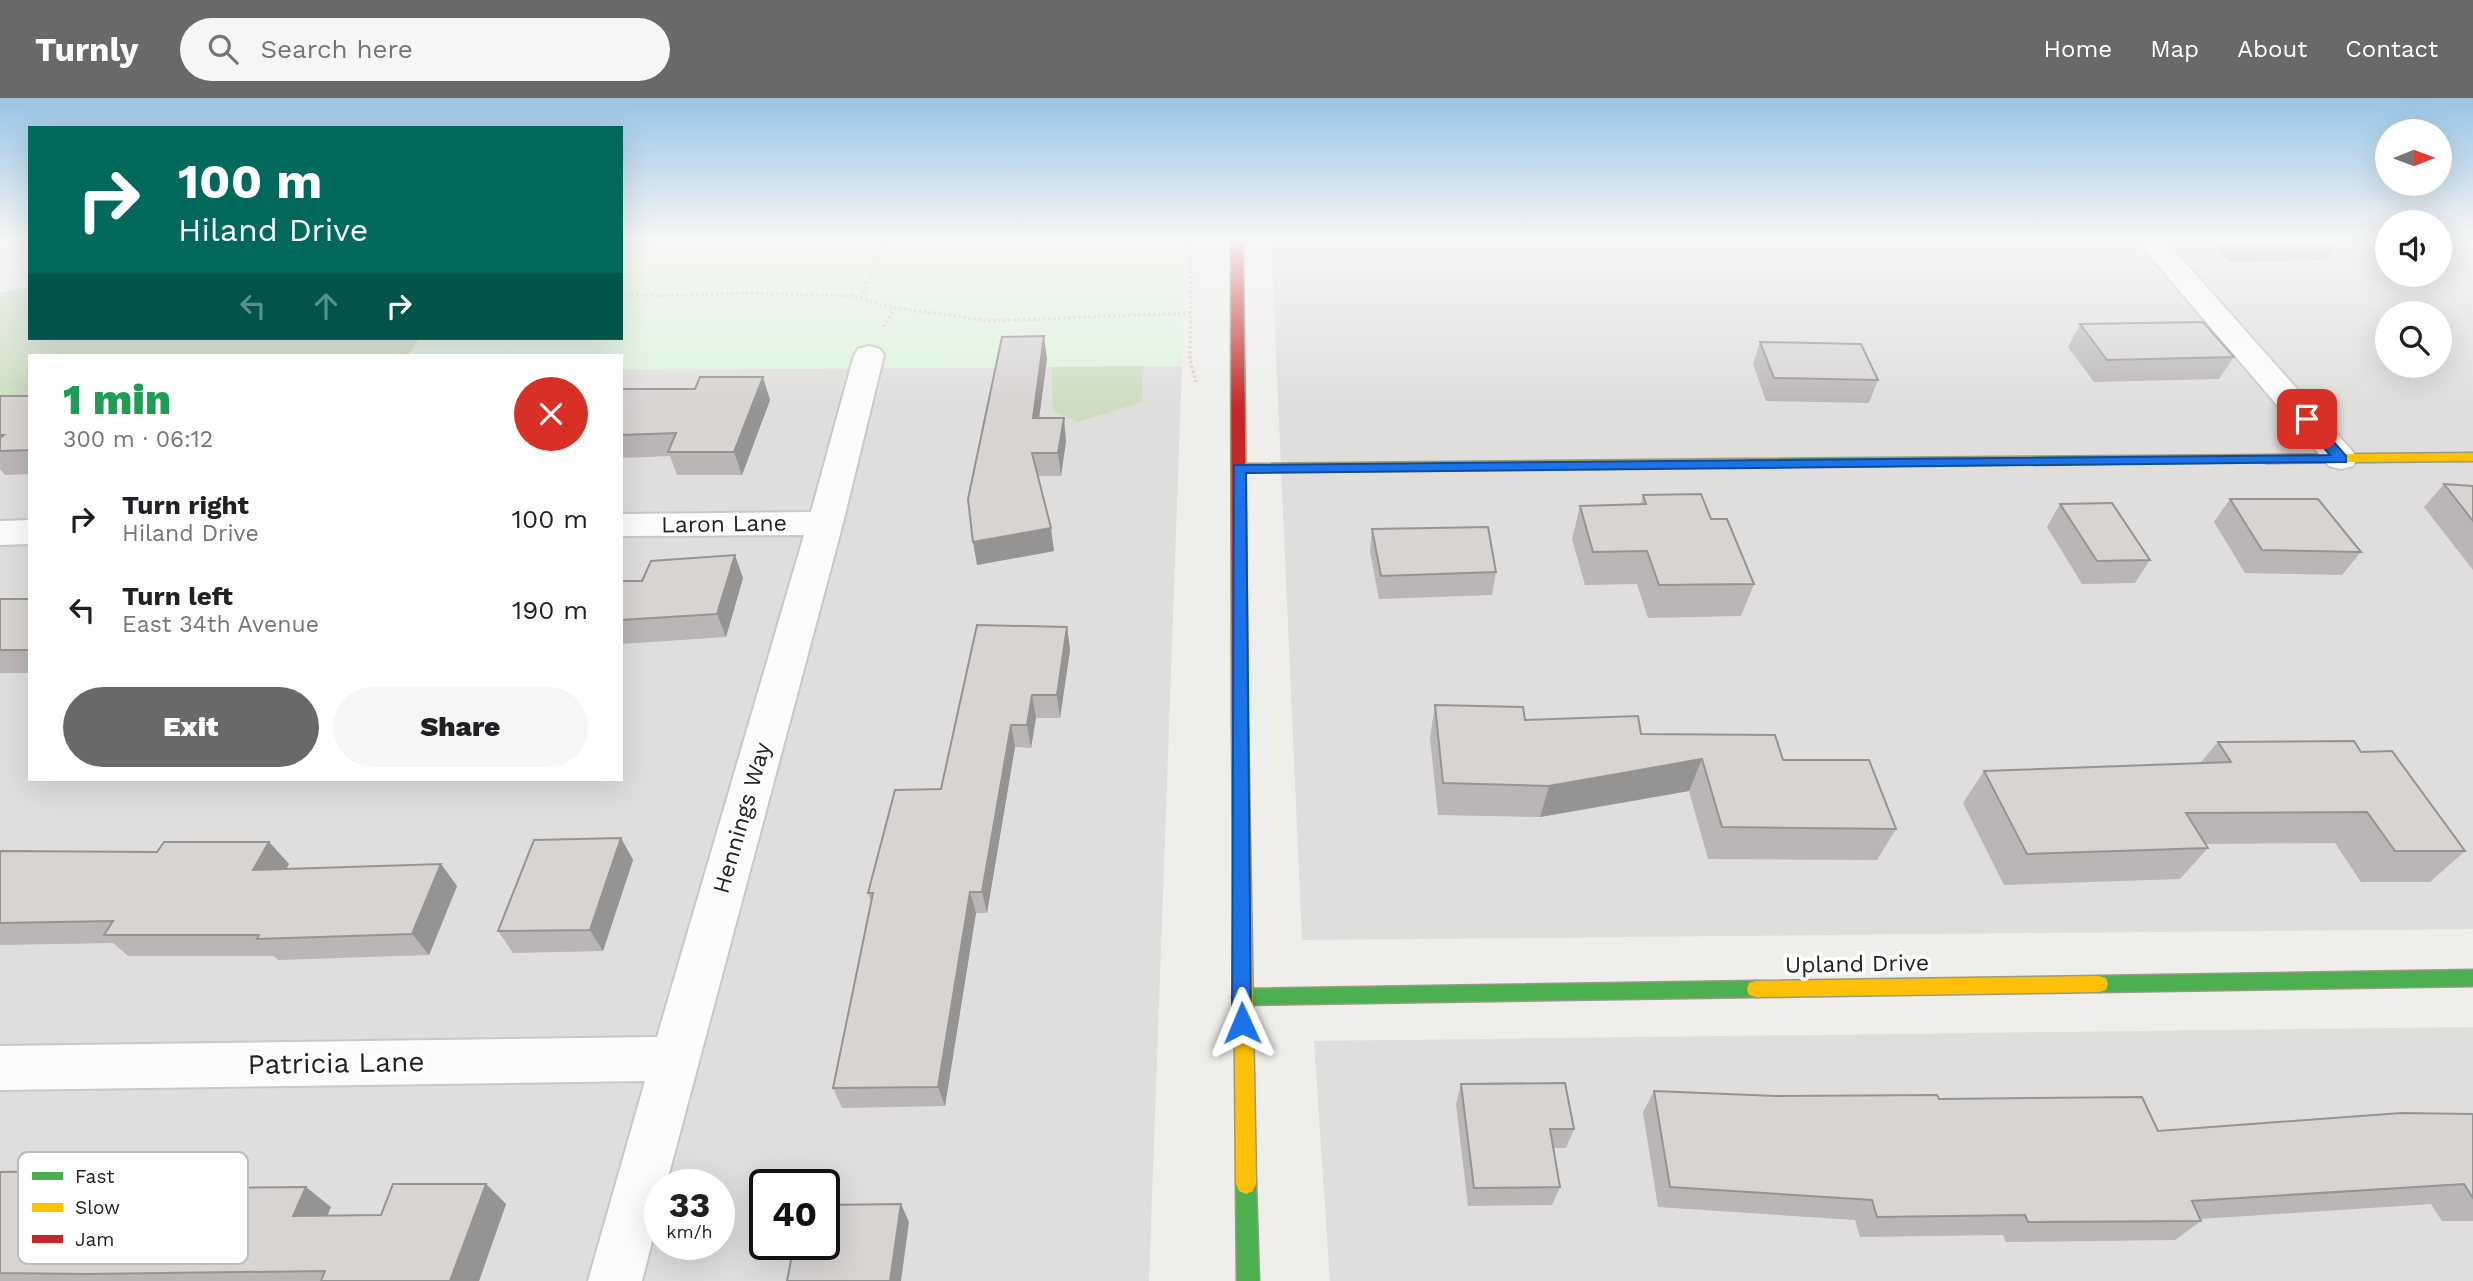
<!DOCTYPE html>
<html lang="en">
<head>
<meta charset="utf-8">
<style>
	:root { --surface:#fff; --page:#f6f6f6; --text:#202124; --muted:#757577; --accent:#6a6968 }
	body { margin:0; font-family:"Work Sans",sans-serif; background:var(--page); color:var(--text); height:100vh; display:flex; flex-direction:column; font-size:26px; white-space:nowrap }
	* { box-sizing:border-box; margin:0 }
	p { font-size:23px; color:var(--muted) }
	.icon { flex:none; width:38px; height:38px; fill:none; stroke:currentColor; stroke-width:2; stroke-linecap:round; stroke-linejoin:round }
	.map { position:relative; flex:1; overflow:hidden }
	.drawer { position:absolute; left:28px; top:256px; width:595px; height:427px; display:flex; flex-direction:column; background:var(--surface); border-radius:0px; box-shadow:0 7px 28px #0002 }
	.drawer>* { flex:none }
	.hud { position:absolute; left:28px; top:28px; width:595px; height:214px; border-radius:0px; box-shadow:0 7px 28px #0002; background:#00695c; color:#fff; overflow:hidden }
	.needle { width:46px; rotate:89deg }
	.buttons { position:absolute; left:2375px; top:21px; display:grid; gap:14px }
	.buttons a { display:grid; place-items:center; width:77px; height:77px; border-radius:50%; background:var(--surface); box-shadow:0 7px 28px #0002; font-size:35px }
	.speed { position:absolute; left:644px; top:1071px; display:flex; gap:14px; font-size:35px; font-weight:700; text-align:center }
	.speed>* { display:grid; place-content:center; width:91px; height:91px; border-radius:50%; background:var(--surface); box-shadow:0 7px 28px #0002; line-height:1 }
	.speed small { font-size:18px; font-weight:400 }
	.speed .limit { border:4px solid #111; border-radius:10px; background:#fff; color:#111 }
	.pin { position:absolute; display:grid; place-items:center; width:60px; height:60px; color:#fff; margin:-30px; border-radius:14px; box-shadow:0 4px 10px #0006 }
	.me { position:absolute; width:77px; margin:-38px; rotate:359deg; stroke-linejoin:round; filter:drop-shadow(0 0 5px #0008) }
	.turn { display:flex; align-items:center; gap:24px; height:147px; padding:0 35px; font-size:32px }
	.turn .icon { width:91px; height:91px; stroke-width:2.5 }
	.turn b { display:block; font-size:49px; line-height:60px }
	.lanes { display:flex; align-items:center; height:66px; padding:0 35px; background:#0003; justify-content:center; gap:35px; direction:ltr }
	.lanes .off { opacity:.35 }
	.round { display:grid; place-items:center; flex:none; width:74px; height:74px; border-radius:37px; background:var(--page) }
	.summary { display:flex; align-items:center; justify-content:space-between; height:119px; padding:0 35px }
	h1 { font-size:42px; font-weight:800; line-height:52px; color:#1e9e55 }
	.primary-button { display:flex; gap:14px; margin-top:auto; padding:14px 35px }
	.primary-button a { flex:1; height:80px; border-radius:42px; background:var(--accent); color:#fff; font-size:28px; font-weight:800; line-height:80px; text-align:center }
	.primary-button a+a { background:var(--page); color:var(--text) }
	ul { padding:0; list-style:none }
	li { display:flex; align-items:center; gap:21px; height:91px; padding:0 35px }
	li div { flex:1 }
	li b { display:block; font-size:26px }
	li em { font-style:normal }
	header { display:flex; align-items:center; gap:42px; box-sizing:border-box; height:98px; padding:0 35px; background:var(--accent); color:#fff }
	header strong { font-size:33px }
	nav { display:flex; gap:38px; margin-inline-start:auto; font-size:24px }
	.search { width:490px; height:63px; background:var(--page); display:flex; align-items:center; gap:18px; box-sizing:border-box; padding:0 24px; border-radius:38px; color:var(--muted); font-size:26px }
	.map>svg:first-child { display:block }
</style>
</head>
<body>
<header>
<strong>Turnly</strong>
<div class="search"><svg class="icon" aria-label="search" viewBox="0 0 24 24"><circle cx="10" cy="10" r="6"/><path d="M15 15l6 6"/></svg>Search here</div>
<nav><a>Home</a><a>Map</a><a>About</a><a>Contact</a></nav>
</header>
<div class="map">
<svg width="2473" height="1183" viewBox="0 0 2473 1183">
	<rect width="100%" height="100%" fill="#f0eeeb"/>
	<g fill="#dfdedc" fill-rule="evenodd">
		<path d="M1271 143H2387V177H2440V143H2473V831L1302 842ZM2387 215H2440V268H2387Z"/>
		<path d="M1182 268 1149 1183H0V273H30V681H621V272ZM660 1087H719V1146H660ZM765 1087H824V1146H765Z"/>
		<path d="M2473 929V1183H1330L1314 943Z"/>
	</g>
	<path fill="#cbdec1" d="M621 143H1143L1142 304 1078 324 1053 313 1051 250 621 257H30V305H0V195L30 188V240H621Z"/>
	<path fill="#daf5da" d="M621 143H1185L1182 268 621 272V257H408L420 240H621Z"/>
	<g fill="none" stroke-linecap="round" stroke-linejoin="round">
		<g stroke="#c9c8c7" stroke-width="4">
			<g id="street">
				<path d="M2137 143H2166L2353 354 2357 361 2353 368 2341 371 2329 368Z"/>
				<path d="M869 248 880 251 884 257 843 425 666 1087H660V1112L642 1183H588L645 983 0 992V948L657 939 804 437 621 438V416L811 414 854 257 858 251Z"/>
				<path d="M30 422V446L0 447V423Z"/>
			</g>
		</g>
		<g stroke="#999a82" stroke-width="3">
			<g id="fast">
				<path d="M2266 357 2271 358V364L1746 369 1739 365 1746 361Z"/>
				<path d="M2473 872V888L2099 894 2092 892 2090 886 2092 880 2099 878Z"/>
				<path d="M1756 883 1763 885 1765 891 1763 897 1756 899 1241 907 1234 905 1232 899 1234 893 1241 891Z"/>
				<path d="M1246 1076 1253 1079 1256 1086 1259 1183H1237L1236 1086 1239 1079Z"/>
			</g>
		</g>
		<g stroke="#999a82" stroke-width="3">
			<g id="slow">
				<path d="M2473 355V363L2266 365 2259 361 2266 357Z"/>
				<path d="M1746 361 1751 362V368L1239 374 1232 370 1239 366Z"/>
				<path d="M1240 621 1246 623 1248 627 1256 1086 1253 1093 1246 1096 1239 1093 1236 1086 1232 627 1234 623Z"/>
				<path d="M2099 878 2106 880 2108 886 2106 892 2099 894 1756 899 1749 897 1747 891 1749 885 1756 883Z"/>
			</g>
		</g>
		<g stroke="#999a82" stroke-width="3">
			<path id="jam" d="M1231 143H1243L1248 627 1246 631H1234L1232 627Z"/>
		</g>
		<g stroke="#dccecd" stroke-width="3.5" stroke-dasharray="2.5 2.5" stroke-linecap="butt">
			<path d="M1191 143 1190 262 1196 284"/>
			<path d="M621 195 657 198 745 195 853 198 889 209 989 223 1191 215"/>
			<path d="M861 200 886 143"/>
			<path d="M884 229 895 210"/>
		</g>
		<use href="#street" fill="#fdfcfc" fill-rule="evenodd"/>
		<use href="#fast" fill="#4caf50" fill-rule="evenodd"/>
		<use href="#slow" fill="#ffc107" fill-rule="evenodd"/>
		<use href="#jam" fill="#c62828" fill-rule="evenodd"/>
	</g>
	<g fill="#b9b6b5">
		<path d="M1401 143H1437L1406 149Z"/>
		<path d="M2209 143H2338L2325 162 2229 164Z"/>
		<path d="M2080 226 2234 259 2219 281 2094 284 2068 249Z"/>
		<path d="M1760 244 1878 282 1869 305 1766 303 1753 266Z"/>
		<path d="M1047 261 1039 320 1066 343 1061 378H1038L1054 453 977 467Z"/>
		<path d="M621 291 770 302 742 377H677L670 358 621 360Z"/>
		<path d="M0 298H30V376L5 377 0 371Z"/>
		<path d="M2444 386 2473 388V472L2424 409Z"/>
		<path d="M1643 397 1711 421 1754 486 1741 518 1648 520 1637 486 1585 487 1572 441 1580 408 1641 406Z"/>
		<path d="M2230 401 2361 454 2342 477 2245 475 2214 424Z"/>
		<path d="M2060 406 2150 462 2135 485 2082 486 2047 429Z"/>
		<path d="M1372 431 1496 474 1492 497 1379 501 1370 454Z"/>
		<path d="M743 480 726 539 621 546V483Z"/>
		<rect x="0" y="501" width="30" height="74"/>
		<path d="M1067 529 1070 552 1060 620H1036L1031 650 1015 649 987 815H976L945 1008 842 1010 833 990 871 804 868 795 941 691Z"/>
		<path d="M1435 607 1525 622 1641 636 1783 662 1896 731 1877 762 1708 761 1689 693 1540 719 1438 717 1430 640Z"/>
		<path d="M2218 644 2361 654 2465 753 2430 784H2361L2335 745 2206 746 2208 750 2180 781 2004 787 1963 705 1984 673 2200 665Z"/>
		<path d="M621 740 633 762 603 853 513 855 498 833Z"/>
		<path d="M269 744 289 766 286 771 457 788 429 857 278 862 274 858H128L113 845 0 847V753L157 754Z"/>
		<path d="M1461 986 1574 1031 1566 1050H1553L1560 1089 1552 1107 1468 1108 1456 1006Z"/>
		<path d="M1654 993 1776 998 1939 1001 2158 1033 2473 1016V1123H2442L2431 1106 2200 1121 2201 1123 2175 1142 2006 1144 2003 1137 1860 1139 1855 1122 1658 1109 1643 1014Z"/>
		<path d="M0 1074 331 1109 327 1117H381L486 1086 506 1106 479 1183H0Z"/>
	</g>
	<g fill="#969493">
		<path d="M1407 143H1437L1406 149Z"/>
		<path d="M1044 238 1047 261 1036 343 1033 320Z"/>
		<path d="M763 279 770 302 742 377 734 354Z"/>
		<path d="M1064 320 1066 343 1061 378 1058 355Z"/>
		<path d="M1051 430 1054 453 977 467 973 444Z"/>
		<path d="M735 457 743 480 726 539 717 516Z"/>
		<path d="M1067 529 1070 552 1060 620 1057 597Z"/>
		<path d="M1032 597 1036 620 1031 650 1027 627Z"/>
		<path d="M1011 627 1015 649 987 815 982 794Z"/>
		<path d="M1702 661 1689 693 1540 719 1549 688Z"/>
		<path d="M621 740 633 762 603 853 590 832Z"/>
		<path d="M269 744 289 766 273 794 253 772Z"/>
		<path d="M441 766 457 788 429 857 412 836Z"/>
		<path d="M970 794 976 815 945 1008 938 989Z"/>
		<path d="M130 1072 160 1093 119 1091Z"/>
		<path d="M486 1086 506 1106 479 1183H450Z"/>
		<path d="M306 1089 331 1109 319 1137 293 1118Z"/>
		<path d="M901 1106 909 1124 901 1183H890Z"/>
	</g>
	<g fill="#d7d4d2" stroke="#969493" stroke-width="2">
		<path d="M2203 224 2234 259 2107 262 2080 226Z"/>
		<path d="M1044 238 1033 320H1064L1058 355H1032L1051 430 973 444 968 401 1002 239Z"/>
		<path d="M1760 244 1861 246 1878 282 1774 280Z"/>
		<path d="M700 279H763L734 354H668L676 335 621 337V291H695Z"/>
		<path d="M0 298H30V352L0 353V340L4 337H0Z"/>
		<path d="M2444 386 2473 388V423Z"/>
		<path d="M1701 396 1711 421H1727L1754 486 1659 487 1647 453 1593 454 1580 408 1646 406 1643 397Z"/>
		<path d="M2230 401H2318L2361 454 2262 452Z"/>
		<path d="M2112 405 2150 462 2097 463 2060 406Z"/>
		<path d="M1488 429 1496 474 1381 478 1372 431Z"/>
		<path d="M735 457 717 516 621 522V483H642L651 463Z"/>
		<rect x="0" y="501" width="30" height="51"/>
		<path d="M977 527 1067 529 1057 597H1032L1027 627H1011L982 794H970L938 989 833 990 873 795H868L895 692 941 691Z"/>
		<path d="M1435 607 1523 609 1525 622 1638 618 1641 636 1775 637 1783 662H1869L1896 731 1722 729 1702 661 1549 688 1443 685Z"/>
		<path d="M2354 643 2361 654 2392 653 2465 753H2395L2367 714 2186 715 2208 750 2027 756 1984 673 2231 664 2218 644Z"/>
		<path d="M621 740 590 832 498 833 534 742Z"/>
		<path d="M164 744H269L253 772 441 766 412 836 257 841 259 837H104L113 823 0 825V753L157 754Z"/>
		<path d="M1565 985 1574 1031H1550L1560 1089 1474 1090 1461 986Z"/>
		<path d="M1654 993 1776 998 1937 997 1939 1001 2142 999 2158 1033 2401 1015 2473 1016V1100L2464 1086 2192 1103 2201 1123 2028 1124 2025 1117 1877 1119 1872 1102 1670 1089Z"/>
		<path d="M130 1072 119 1091 306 1089 293 1118 381 1117 393 1086H486L450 1183H321L325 1173 88 1176 0 1175V1074Z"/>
		<path d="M901 1106 890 1183H787L794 1146H824V1107Z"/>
	</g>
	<linearGradient id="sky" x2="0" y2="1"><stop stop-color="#97c4e6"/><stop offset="0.46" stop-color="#f8f7f6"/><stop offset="1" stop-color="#f8f7f6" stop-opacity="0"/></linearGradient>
	<rect width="2473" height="309" fill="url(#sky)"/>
	<path fill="#1a73e8" stroke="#114b97" stroke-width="2" d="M2302 318H2311L2346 358V364L1246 375 1251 925 1248 931 1242 933 1235 931 1232 925 1234 367 2330 357 2302 324Z"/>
	<g text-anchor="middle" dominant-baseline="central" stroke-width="7" stroke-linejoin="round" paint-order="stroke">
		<g font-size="23" fill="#222" stroke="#fff">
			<text transform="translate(724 426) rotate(-1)">Laron Lane</text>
			<text transform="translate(742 720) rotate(-74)">Hennings Way</text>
			<text transform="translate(1857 866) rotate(-1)">Upland Drive</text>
		</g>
		<g font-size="28" fill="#222" stroke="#fff">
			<text transform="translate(336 965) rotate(-1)">Patricia Lane</text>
		</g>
	</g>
	<rect x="18" y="1054" width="230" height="112" rx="10" fill="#fff" stroke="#bdbdbd" stroke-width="2"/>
	<rect x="32" y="1074" width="31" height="8" fill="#4caf50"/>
	<rect x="32" y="1105" width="31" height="9" fill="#ffc107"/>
	<rect x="32" y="1137" width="31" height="8" fill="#c62828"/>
	<g font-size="19" fill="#222">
		<text x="75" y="1085">Fast</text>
		<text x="75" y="1116">Slow</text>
		<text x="75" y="1148">Jam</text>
	</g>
</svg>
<div class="buttons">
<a><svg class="needle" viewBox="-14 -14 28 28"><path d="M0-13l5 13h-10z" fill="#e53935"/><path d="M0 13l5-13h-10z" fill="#757577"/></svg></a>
<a><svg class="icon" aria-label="sound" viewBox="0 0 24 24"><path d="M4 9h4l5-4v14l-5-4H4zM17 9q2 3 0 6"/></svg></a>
<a><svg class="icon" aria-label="search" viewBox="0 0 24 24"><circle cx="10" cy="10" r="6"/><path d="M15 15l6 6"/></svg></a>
</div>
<div class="speed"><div>33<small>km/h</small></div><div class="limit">40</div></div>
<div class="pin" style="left:2307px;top:321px;background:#d93025"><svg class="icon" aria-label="arrive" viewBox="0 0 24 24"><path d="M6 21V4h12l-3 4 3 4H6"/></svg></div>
<svg class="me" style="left:1242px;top:925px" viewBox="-20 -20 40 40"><path d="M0-17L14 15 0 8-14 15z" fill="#1a73e8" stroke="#fff" stroke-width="4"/></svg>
<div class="hud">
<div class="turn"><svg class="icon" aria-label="right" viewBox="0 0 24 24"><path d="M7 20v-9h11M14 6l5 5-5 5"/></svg><div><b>100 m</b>Hiland Drive</div></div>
<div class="lanes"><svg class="icon off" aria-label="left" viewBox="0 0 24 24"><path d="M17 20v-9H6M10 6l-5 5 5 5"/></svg><svg class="icon off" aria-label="ahead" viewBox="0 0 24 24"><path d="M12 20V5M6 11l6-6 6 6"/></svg><svg class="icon" aria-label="right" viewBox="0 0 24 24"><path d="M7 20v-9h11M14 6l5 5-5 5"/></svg></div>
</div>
<section class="drawer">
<div class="summary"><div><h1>1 min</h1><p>300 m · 06:12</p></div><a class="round" style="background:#d93025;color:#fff"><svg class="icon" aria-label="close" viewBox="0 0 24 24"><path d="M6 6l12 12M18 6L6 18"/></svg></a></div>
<ul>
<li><svg class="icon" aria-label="right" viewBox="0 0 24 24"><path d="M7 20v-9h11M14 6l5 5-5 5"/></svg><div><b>Turn right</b><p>Hiland Drive</p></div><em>100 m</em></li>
<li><svg class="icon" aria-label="left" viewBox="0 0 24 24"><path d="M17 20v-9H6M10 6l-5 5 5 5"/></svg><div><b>Turn left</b><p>East 34th Avenue</p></div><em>190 m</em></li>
</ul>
<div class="primary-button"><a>Exit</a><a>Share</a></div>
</section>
</div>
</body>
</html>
